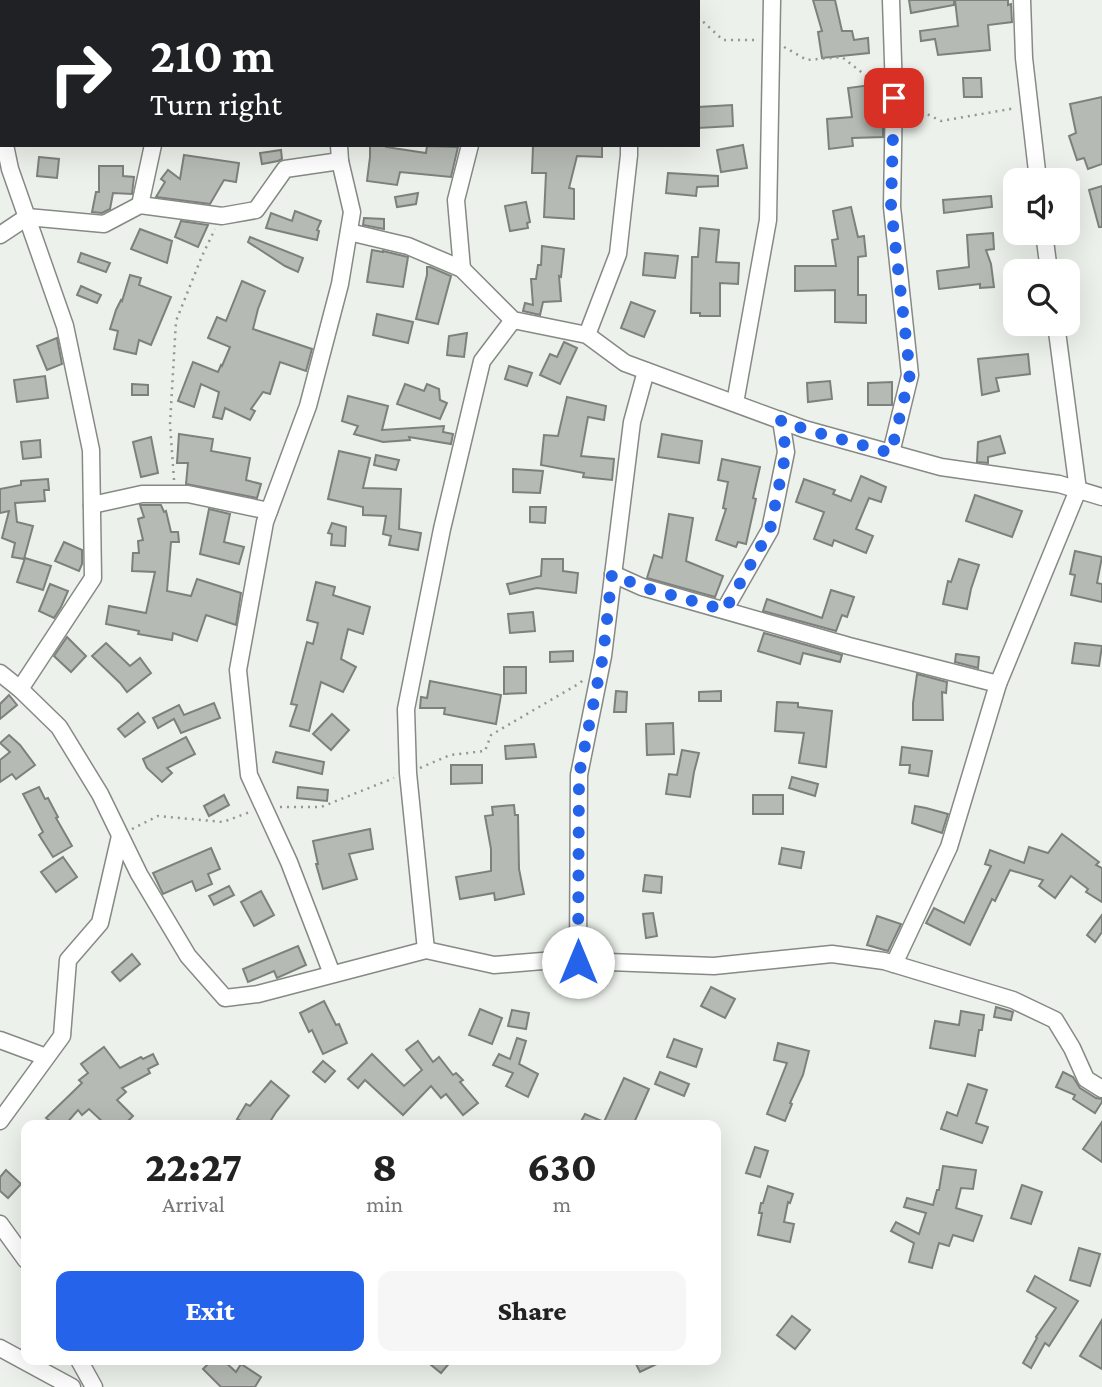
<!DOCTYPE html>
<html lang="en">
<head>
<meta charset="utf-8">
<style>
	:root { --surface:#fff; --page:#f6f6f6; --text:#222; --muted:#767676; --accent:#2563eb }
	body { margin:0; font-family:"Crimson Pro",serif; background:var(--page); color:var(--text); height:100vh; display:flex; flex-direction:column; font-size:26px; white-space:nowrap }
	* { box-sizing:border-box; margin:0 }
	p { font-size:23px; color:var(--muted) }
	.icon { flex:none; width:38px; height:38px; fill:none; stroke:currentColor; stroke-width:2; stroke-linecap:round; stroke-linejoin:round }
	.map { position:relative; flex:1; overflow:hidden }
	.drawer { position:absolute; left:21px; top:1120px; width:700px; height:245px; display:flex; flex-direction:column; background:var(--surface); border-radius:14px; box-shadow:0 7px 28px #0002 }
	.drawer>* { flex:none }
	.guide { position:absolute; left:0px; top:0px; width:700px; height:147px; box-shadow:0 7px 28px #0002; background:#202124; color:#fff; overflow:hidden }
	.tools { position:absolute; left:1003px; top:168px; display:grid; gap:14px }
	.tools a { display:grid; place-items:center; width:77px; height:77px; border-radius:14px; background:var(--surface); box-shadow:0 7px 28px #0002; font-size:35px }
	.pin { position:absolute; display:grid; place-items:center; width:60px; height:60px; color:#fff; margin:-30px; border-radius:14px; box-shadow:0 4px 10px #0006 }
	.me { position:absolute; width:77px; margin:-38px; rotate:0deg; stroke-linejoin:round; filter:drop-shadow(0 0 5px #0008) }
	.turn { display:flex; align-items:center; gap:24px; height:147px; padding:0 35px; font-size:32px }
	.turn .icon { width:91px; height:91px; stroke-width:2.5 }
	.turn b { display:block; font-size:49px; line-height:60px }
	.eta { display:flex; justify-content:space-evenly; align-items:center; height:119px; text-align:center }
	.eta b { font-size:42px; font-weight:800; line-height:49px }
	.primary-button { display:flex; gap:14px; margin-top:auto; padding:14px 35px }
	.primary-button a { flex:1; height:80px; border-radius:14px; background:var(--accent); color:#fff; font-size:28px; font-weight:800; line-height:80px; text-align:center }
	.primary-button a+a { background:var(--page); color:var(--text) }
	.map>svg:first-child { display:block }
</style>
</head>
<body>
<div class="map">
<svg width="1102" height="1387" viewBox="0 0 1102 1387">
	<rect width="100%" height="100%" fill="#ecf1eb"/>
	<g fill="#b5bab4" stroke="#7d817c" stroke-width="2">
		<path d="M813 0H835L842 31H852L854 40 868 38 869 53 822 58 818 32 822 31Z"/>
		<path d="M909 0H954V5L911 13Z"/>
		<path d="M955 0H1008V5L1011 4 1012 22 988 25 990 50 938 55 935 39 921 41 920 31 958 26Z"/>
		<path d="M963 78H981L982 97H964Z"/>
		<path d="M878 84 883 116V137L852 138 853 146 829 149 827 119 852 117 848 88Z"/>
		<path d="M1102 97V164L1088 169 1084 158 1077 160 1069 136 1076 133 1070 104Z"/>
		<path d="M732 105 733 126 698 128V107Z"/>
		<path d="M370 145H386V147L426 153 427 146 458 147 451 177 400 172 397 185 367 181 370 157Z"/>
		<path d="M552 145H602V157L577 156 569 188 574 189V219L544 217 546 173H532L533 146Z"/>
		<path d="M743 145 747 168 721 172 717 150Z"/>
		<path d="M281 150 282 159 278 161 262 164 260 153Z"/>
		<path d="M184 155 239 163 236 182 224 180 210 204 156 197 165 182 161 179 168 170 180 179Z"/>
		<path d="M39 157 59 159 57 178 37 176Z"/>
		<path d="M99 166H123V176L134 177 132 194 113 193 110 209 102 213 92 212 96 192H99Z"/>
		<path d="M668 173 718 176V186L697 187 696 196 666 193Z"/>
		<path d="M1102 186V227H1099L1089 190Z"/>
		<path d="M418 193 416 204 397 207 395 197Z"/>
		<path d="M991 196 992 207 944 213 943 200Z"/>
		<path d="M526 202 530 222 527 223 528 228 510 231 505 206Z"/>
		<path d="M851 207 858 237 864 236 866 256 858 257V295H866V323L835 322V290L795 291V266H836L832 240 838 239 833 211Z"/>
		<path d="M295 211 321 221 317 230 319 231 317 240 266 228 271 213 292 221Z"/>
		<path d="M364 218 384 219V229L363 225Z"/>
		<path d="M181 221 208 225 198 247 175 237Z"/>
		<path d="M700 228 719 230 716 262 739 263 738 284 720 283V316H700V313H691L692 257H698Z"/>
		<path d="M140 229 172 241 167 263 131 249Z"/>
		<path d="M993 233 994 249 986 250 991 264 994 287 980 288V284L939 289 937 271 969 267 967 235Z"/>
		<path d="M250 237 303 258 298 272 285 266 248 242Z"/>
		<path d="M542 246 564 249 561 277 559 276 561 301 543 302 540 315 523 311 525 303 533 305 531 279H536L538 265H541Z"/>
		<path d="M372 250 383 252V251L408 257 403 287 367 282Z"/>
		<path d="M81 253 110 263 106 272 78 262Z"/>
		<path d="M645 253 678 256 675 278 643 275Z"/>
		<path d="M427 267H430L451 276 438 324 416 319 427 275Z"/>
		<path d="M130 275 141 278 139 285 171 297 151 345 139 340 136 354 114 349 118 331 110 329 116 310 121 300 122 301Z"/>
		<path d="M242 281 265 291 258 309 253 329 312 349 306 371 280 362 270 394 263 392 251 409 255 411 250 420 225 408 222 419 213 417 219 392 201 384 194 407 178 401 193 362 218 372 221 365 222 366 230 347 208 338 217 317 226 321Z"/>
		<path d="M81 286 101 295 97 303 77 295Z"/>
		<path d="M631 302 655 311 644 337 621 328Z"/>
		<path d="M377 314 413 322 408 343 373 335Z"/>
		<path d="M467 333 464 357 447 355 449 336Z"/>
		<path d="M57 338 62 364 47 370 37 346Z"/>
		<path d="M564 342 577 348 560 384 540 375 550 354 557 357Z"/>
		<path d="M1028 354 1030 374 996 378 999 391 982 395 978 359Z"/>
		<path d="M509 366 532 373 527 386 505 379Z"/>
		<path d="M45 376 48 398 17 402 14 380Z"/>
		<path d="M830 381 832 399 808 402 807 383Z"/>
		<path d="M892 382V405H868V383Z"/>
		<path d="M132 384 148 385V395H132Z"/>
		<path d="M405 384 424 391 427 384 439 389 440 400 447 403 440 419 397 404Z"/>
		<path d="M348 396 388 406 382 430 444 426 443 432 453 434 451 444 409 437 410 440 383 442 354 434 358 426 342 421Z"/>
		<path d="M567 397 606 406 604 420 588 417 581 456 614 459 612 480 583 477 584 473 541 465 544 435 558 436Z"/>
		<path d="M179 434 213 439 211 451 250 458 246 480 261 484 257 498 186 484 188 463H177Z"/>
		<path d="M662 434 702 441 699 463 658 457Z"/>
		<path d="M1000 436 1005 453 988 457V463L977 462 978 442Z"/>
		<path d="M151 437 158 473 141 477 133 442Z"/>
		<path d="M40 440 41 457 23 459 21 442Z"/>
		<path d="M339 451 370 458 363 488 401 489 399 529 421 533 418 550 389 545 391 536 383 534 386 516 363 515V507L328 499Z"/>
		<path d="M376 455 399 460 396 470 374 465Z"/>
		<path d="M722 459 760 467 753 498 756 499 746 544 738 542 736 547 716 540 726 509 723 508 728 482 718 480Z"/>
		<path d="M513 469 543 471 540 493 513 492Z"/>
		<path d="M861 476 886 487 881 502 869 498 856 529 873 536 866 553 834 540 832 546 814 539 824 512 796 502 804 479 835 490 833 494 851 501Z"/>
		<path d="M48 479 49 490H44L45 501 15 503 17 522 33 526 24 559 12 557 15 543 2 538 9 511 0 513V489L21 485V481Z"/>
		<path d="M975 495 1022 511 1012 537 966 521Z"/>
		<path d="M140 505H161L164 512 166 511 171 532H178L179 542H171L167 591 191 596 197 579 241 593 236 625 206 615 197 641 173 633 172 640 138 634 139 631 106 624 109 606 146 613 155 572 132 571 133 553H139L138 541 143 540 138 519 144 517Z"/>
		<path d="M530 507H546L545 523 530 522Z"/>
		<path d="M209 509 230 514 224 542 244 547 239 564 200 554Z"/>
		<path d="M669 514 693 518 686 561 723 576 715 597 647 578 654 555 662 558Z"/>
		<path d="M332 523 346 527 345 546 331 545 332 534 328 533Z"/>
		<path d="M64 542 82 550V564L79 571 55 561Z"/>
		<path d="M1075 551 1102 557 1097 583 1102 584V602L1071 595 1075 575 1070 574Z"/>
		<path d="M25 558 51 566 43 590 17 582Z"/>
		<path d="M542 559H563V571L578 573 576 593 537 588 510 594 507 584 541 576Z"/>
		<path d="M959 559 979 565 971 589 967 609 943 604 948 581 951 582Z"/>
		<path d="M316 582 335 587 333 595 370 607 363 634 348 629 341 659 356 667 343 692 321 682 309 731 290 726 297 705 291 704 307 642 313 644 318 623 307 620Z"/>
		<path d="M50 584 68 591 61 607 54 618 39 611Z"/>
		<path d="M831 590 854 597 847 617 842 615 836 631 763 611 767 599 822 618Z"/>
		<path d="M533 612 535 631 510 633 508 614Z"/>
		<path d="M764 633 842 655 840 662 803 653 800 664 758 651Z"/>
		<path d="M67 637 86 656 71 672 54 656Z"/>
		<path d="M106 643 130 666 140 658 151 673 127 692 120 683 92 656Z"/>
		<path d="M1075 643 1102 646 1099 666 1072 663Z"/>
		<path d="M573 651V661L550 662V652Z"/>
		<path d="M956 654 979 657 978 668 955 662Z"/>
		<path d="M504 667H526V693L504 694Z"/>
		<path d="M917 674 947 682 946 693 942 692 943 720H913V703Z"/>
		<path d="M430 681 501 695 496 724 444 714 445 708H420L421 697 427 698Z"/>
		<path d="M616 691 627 692 626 712H614Z"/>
		<path d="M721 691V701H699V692Z"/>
		<path d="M9 695 17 705 0 719V704Z"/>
		<path d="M777 702 798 703V707L832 711 826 767 799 763 804 733 775 731Z"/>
		<path d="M214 703 220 718 181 733 174 719 158 728 153 718 179 705 184 715Z"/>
		<path d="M138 713 145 722 125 737 118 729Z"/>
		<path d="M332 714 349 730 331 750 313 734Z"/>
		<path d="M673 723 674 754 647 755 646 724Z"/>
		<path d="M9 735 20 745 35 765 16 779 12 774 0 782V760L10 752 0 743Z"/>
		<path d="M186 737 195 754 167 768 172 773 162 782 147 768 143 759Z"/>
		<path d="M534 744 536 757 506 759 505 746Z"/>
		<path d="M902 747 932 751 928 776 909 773 910 765H900Z"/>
		<path d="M682 750 699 753 694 772 690 797 666 794 669 774 677 775Z"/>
		<path d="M276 752 324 762 322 774 273 762Z"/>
		<path d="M451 765H482V783L451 784Z"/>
		<path d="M792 777 818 784 815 796 789 788Z"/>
		<path d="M39 787 45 799 48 798 58 817 56 818 72 846 53 857 39 835 43 832 23 794Z"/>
		<path d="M298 787 328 790 327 801 297 798Z"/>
		<path d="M224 795 229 805 209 816 204 806Z"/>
		<rect x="753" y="795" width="30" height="19"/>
		<path d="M514 805 515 815H518L519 869 524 894 495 900 494 893 460 899 456 877 491 871V849L485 816 493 815 492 807Z"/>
		<path d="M915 806 926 808 948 814 942 833 912 823Z"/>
		<path d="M370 829 373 849 349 854 357 879 323 889 316 864H318L313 841Z"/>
		<path d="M1062 834 1099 862 1096 865 1102 868V902L1086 892 1088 889 1071 876 1055 898 1039 886 1043 880 1010 870 995 901 992 899 970 945 926 923 934 908 964 923 991 866 985 864 990 850 1024 863 1029 847 1048 853Z"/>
		<path d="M211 848 220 869 208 874 212 884 196 891 192 881 163 894 153 873Z"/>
		<path d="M782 848 804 852 801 868 779 864Z"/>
		<path d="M63 857 77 877 56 892 41 872Z"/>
		<path d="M645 875 662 877 661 893 643 891Z"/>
		<path d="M229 886 234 895 214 905 209 896Z"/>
		<path d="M261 891 274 915 254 926 241 902Z"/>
		<path d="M653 913 657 936 646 938 643 914Z"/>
		<path d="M1102 915V932L1095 942 1087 935Z"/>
		<path d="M877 916 901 924 888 951 867 945Z"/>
		<path d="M298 946 306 965 277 978 274 971 248 982 243 969Z"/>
		<path d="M132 954 140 964 120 981 112 972Z"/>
		<path d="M711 987 735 999 725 1018 701 1006Z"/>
		<path d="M324 1001 336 1025 339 1024 347 1043 323 1054 312 1030 309 1032 300 1013Z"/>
		<path d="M996 1007 1013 1012 1011 1020 994 1017Z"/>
		<path d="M480 1009 502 1018 492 1044 469 1035Z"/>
		<path d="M512 1010 529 1013 526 1029 508 1026Z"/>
		<path d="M961 1011 984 1015 982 1030H979L975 1056 930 1048 935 1021 959 1025Z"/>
		<path d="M517 1038 526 1041 519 1064 538 1074 528 1097 506 1086 513 1073 493 1065 499 1054 510 1059Z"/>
		<path d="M674 1039 702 1049 696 1067 667 1057Z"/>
		<path d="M418 1041 433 1062 439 1057 453 1075 456 1073 463 1080 460 1082 478 1103 463 1115 446 1094 441 1098 431 1086 403 1115 365 1080 358 1088 348 1079 372 1054 404 1086 422 1070 406 1050Z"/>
		<path d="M778 1043 809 1051 803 1075 790 1103 792 1104 785 1121 767 1114 787 1063 774 1060Z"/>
		<path d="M104 1047 120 1068 141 1057 143 1059 153 1054 158 1064 148 1069 150 1073 122 1088 126 1092 117 1100 133 1116 124 1125H106L89 1109 82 1115 78 1110 65 1125H55L46 1118 82 1083 79 1080 88 1073 81 1064Z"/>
		<path d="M323 1061 335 1071 325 1082 313 1072Z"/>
		<path d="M660 1072 689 1084 684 1096 655 1084Z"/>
		<path d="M1063 1072 1073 1077 1080 1088 1096 1098 1102 1099V1102L1095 1113 1073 1099 1075 1095 1056 1087Z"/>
		<path d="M624 1078 649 1089 633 1125H579L585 1114 604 1122Z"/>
		<path d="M271 1081 289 1096 276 1112 268 1125H248L237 1119 246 1104 250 1106Z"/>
		<path d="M968 1084 987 1090 976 1123 988 1127 982 1143 941 1129 947 1112 957 1116Z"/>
		<path d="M1102 1122V1162L1083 1149Z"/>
		<path d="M755 1147 768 1151 760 1177 746 1173Z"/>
		<path d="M943 1166 976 1170 973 1189 961 1188 956 1208 982 1216 973 1241 953 1235 949 1246 939 1243 932 1268 909 1262 914 1243 891 1231 896 1222 919 1234 926 1213 904 1207 907 1198 933 1205 937 1190H939Z"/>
		<path d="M6 1170 21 1184 8 1198 0 1191V1177Z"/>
		<path d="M1022 1185 1042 1192 1031 1224 1011 1218Z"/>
		<path d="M768 1186 793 1194 790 1203 788 1202 784 1222 794 1224 790 1242 758 1235 762 1213H759L761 1203H763Z"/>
		<path d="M1079 1248 1100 1254 1090 1286 1070 1280Z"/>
		<path d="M1035 1276 1078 1301 1049 1346 1045 1343 1031 1368 1023 1363 1037 1338 1036 1337 1056 1308 1027 1291Z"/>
		<path d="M792 1316 810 1330 795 1349 777 1335Z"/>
		<path d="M1102 1320V1369L1080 1356Z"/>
		<path d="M212 1360H223L236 1372 241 1364 261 1377 255 1387H221L203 1369Z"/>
		<path d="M425 1360H452L441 1373Z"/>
		<path d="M634 1360H665L640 1372Z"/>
	</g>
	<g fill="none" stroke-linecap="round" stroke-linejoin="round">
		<g stroke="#868a85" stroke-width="19">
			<g id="minor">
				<path d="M331 0V2"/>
				<path d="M496 0V2"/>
				<path d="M629 0 630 2"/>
				<path d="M891 0 894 92 892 207 910 375 891 453"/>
				<path d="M1022 0 1024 58 1038 180"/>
				<path d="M11 2 12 0"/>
				<path d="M161 2V0"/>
				<path d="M0 97 2 82"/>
				<path d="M0 122 2 130"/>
				<path d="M5 145 10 169 65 326 91 450 93 578 20 689"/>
				<path d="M140 205 153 145"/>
				<path d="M349 232 408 246 462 269 513 320 587 335 625 363 804 429 941 467 1059 484 1102 497"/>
				<path d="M1044 233 1049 271"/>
				<path d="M0 235 27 217 104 224 140 205 222 216 256 210 285 169 340 161"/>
				<path d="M462 269 456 200 470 145"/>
				<path d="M587 335 618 254 629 155V145"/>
				<path d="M735 403 768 220 772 0"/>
				<path d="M92 505 142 494H188L269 511"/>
				<path d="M613 574 642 587 849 646 998 684"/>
				<path d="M725 609 770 530 786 452 781 420"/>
				<path d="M0 673 20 689 59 727 100 794 139 874 188 956 225 998 258 994 426 950 494 965 555 960 714 966 832 954 884 961 1013 1000 1055 1020 1072 1048 1086 1079 1102 1089"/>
				<path d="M426 950 408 773 406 709 442 529 482 361 513 320"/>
				<path d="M578 962 579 775 603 656 632 422 646 371"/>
				<path d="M894 964 949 847 998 684 1078 490 1056 324"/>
				<path d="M332 974 289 862 249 775 238 670 265 522 308 406 340 284 352 212 340 161 339 145"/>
				<path d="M0 1040 46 1057"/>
				<path d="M0 1121 62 1036 68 960 100 923 120 836"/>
				<path d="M0 1224 26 1260"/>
				<path d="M0 1348 72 1387"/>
				<path d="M79 1360 94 1387"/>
			</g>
		</g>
		<g stroke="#939793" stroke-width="2.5" stroke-dasharray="2 5" stroke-linecap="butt">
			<path d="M679 0 681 2"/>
			<path d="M698 17 723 40H758"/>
			<path d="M784 47 807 60 842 57 879 86"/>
			<path d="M909 105 941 121 1016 108"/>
			<path d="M174 480 170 424 176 321 202 256 215 229"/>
			<path d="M420 768 450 755 485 751 491 735 580 683 583 680"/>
			<path d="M280 807H321L394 778"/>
			<path d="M132 829 158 816 223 822 250 812"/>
		</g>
		<use href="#minor" stroke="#fff" stroke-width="16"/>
	</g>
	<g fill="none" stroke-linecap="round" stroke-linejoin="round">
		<path stroke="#2563eb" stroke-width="12" stroke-dasharray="0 21.6" d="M578 962 579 775 603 656 612 574 642 587 725 610 770 530 786 452 781 420 804 429 891 453 910 374 891 207 894 98"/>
	</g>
</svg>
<div class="tools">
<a><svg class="icon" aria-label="sound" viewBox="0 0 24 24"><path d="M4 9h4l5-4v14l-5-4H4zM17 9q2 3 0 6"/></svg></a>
<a><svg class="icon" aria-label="search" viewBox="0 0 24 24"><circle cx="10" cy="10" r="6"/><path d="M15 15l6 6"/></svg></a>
</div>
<div class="pin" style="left:894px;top:98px;background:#d93025"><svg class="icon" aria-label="arrive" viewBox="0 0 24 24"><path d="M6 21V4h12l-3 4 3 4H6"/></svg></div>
<svg class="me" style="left:578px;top:962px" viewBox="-20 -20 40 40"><circle r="19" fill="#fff"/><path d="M0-13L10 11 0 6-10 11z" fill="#2563eb"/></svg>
<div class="guide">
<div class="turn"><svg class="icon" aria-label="right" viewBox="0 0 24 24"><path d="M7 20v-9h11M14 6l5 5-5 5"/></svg><div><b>210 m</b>Turn right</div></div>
</div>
<section class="drawer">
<div class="eta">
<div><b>22:27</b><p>Arrival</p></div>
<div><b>8</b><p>min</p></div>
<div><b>630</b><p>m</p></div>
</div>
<div class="primary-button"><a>Exit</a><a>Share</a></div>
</section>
</div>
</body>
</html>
